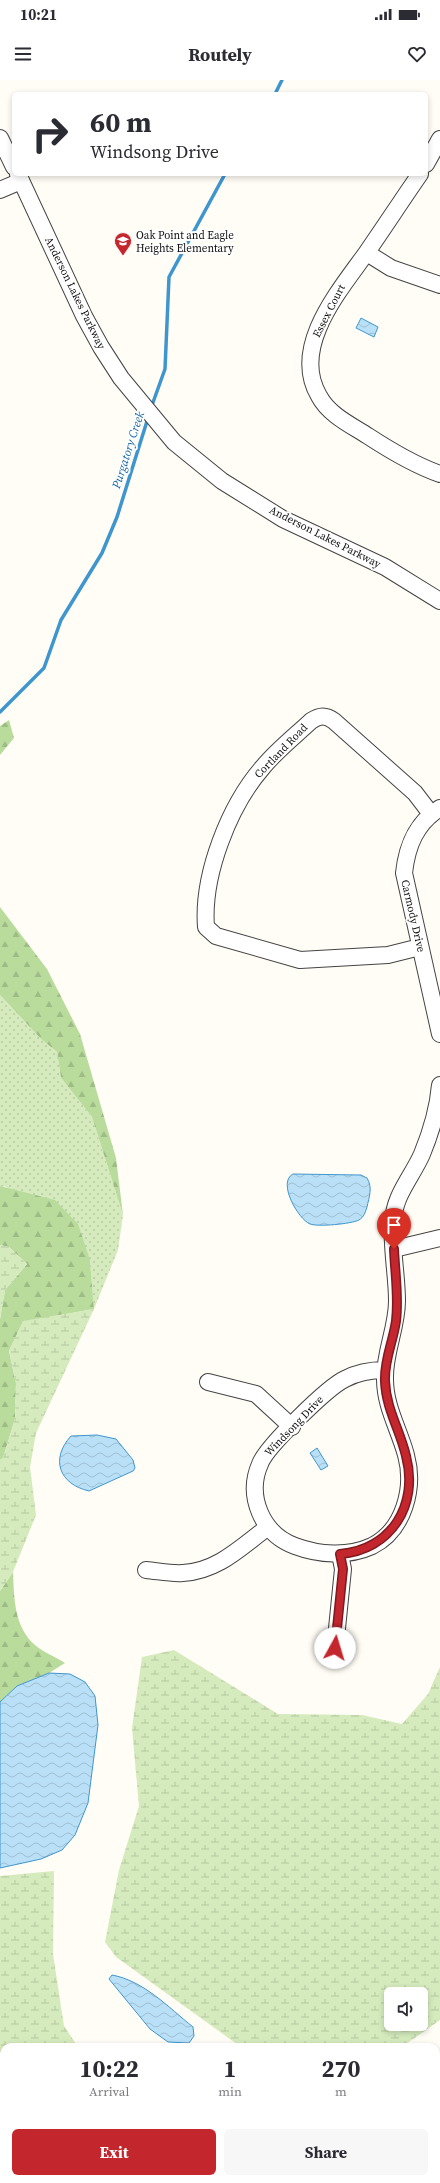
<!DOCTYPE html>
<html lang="en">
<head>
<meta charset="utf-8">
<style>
	:root { --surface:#fff; --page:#f7f7f7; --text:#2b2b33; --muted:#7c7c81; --accent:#c4262e }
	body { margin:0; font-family:"Source Serif 4",serif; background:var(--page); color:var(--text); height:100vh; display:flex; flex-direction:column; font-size:15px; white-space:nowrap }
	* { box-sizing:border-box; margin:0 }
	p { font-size:13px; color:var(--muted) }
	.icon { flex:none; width:22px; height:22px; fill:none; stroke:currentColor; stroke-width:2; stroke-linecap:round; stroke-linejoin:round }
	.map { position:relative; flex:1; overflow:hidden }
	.panel { position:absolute; left:0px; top:1963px; width:440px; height:140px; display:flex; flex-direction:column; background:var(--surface); border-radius:12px 12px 0 0; box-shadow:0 2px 6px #0003 }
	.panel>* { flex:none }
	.guide { position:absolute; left:12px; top:12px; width:416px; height:84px; border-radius:6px; box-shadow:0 2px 6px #0003; background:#fff; color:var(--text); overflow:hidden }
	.fabs { position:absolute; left:384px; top:1907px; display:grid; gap:8px }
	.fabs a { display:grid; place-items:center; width:44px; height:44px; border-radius:6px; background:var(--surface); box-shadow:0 2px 6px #0003; font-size:20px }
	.pin { position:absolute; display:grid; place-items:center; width:34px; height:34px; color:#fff; margin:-41px -17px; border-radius:50% 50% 50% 0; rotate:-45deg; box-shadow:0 0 4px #0007 }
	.pin .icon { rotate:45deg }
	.me { position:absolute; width:44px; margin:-22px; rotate:6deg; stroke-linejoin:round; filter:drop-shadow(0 0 3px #0008) }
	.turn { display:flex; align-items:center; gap:14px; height:84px; padding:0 12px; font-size:18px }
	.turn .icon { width:52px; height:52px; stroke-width:2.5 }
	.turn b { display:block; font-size:28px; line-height:34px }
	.eta { display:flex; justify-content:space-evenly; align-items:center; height:68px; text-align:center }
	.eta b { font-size:24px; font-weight:700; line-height:28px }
	.action { display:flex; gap:8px; margin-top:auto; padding:8px 12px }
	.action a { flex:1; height:46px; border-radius:6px; background:var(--accent); color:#fff; font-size:16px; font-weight:700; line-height:46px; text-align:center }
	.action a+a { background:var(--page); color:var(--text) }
	.status { display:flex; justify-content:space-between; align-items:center; height:28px; padding:0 20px; background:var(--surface); direction:ltr }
	.status svg { height:11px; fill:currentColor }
	header { display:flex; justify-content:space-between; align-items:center; height:52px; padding:0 12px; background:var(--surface); font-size:18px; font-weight:700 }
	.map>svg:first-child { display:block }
</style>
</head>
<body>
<div class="status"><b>10:21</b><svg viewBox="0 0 49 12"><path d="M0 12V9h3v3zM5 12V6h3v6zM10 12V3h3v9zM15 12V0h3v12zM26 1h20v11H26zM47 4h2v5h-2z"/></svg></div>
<header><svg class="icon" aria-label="menu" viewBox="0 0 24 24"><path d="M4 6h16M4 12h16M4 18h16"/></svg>Routely<svg class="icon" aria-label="heart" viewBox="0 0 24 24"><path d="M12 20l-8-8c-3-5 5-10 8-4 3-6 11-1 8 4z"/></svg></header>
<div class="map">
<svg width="440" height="2103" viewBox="0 0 440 2103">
	<defs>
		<pattern id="green-dots" width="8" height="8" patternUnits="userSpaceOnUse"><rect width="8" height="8" fill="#d5ebbd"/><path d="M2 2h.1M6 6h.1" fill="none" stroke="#b6c8a1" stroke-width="1.8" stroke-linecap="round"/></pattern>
		<pattern id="forest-firs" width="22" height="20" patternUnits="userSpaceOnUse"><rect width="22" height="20" fill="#b9dc9c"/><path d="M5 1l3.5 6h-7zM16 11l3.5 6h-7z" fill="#9ebc85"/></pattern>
		<pattern id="wetland-marsh" width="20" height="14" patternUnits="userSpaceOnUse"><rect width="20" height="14" fill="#d5ebbd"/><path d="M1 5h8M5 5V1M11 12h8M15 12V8" fill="none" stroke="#b6c8a1"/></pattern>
		<pattern id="water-waves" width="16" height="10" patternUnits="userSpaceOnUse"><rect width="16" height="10" fill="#b9e0f7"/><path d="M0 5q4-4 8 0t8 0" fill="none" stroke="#9ebfd3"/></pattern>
	</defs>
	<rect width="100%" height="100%" fill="#fffdf5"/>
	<path fill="url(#green-dots)" d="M0 915 41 959 57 972 61 998 92 1037 123 1135 118 1170 94 1229 90 1180 6 1107 0 1106Z"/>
	<g fill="url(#forest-firs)">
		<path d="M9 640 14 658 0 675V646Z"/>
		<path d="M0 827 47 889 80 954 116 1078 123 1135 92 1037 61 998 57 972 41 959 0 915Z"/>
		<path d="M0 1106 55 1120 78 1144 90 1180 94 1229 23 1242 9 1271 16 1303 15 1339 3 1378 0 1380V1239L5 1210 27 1184 9 1167 0 1165Z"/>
		<path d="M13 1492C14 1517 14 1547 35 1565 43 1572 56 1577 65 1583L49 1593 17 1606 0 1622V1511Z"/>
	</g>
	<g fill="url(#wetland-marsh)" fill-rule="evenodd">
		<path d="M0 1165 9 1167 27 1184 5 1210 0 1239Z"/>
		<path d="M94 1229 36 1353 30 1387 36 1435 13 1492 0 1511V1380L3 1378 15 1339 16 1303 9 1271 23 1241Z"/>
		<path d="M174 1570 278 1634 362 1635 402 1644 428 1614 440 1587V1940L402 1967H241L116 1877 105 1862 119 1790 139 1726 132 1648 142 1577ZM391 1914H421V1944H391Z"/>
		<path d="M54 1791 53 1874 64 1946 78 1967H4V2099H107L105 2103H0V1796Z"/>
	</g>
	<g fill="url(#water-waves)" stroke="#3f96cf">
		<path d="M361 238 378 247 374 257 356 248Z"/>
		<path d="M293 1094 361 1095 367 1098C373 1108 369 1117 367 1127 365 1133 364 1137 359 1140 351 1144 318 1147 310 1144 298 1139 277 1102 293 1094Z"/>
		<path d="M97 1355 116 1359 133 1380 135 1388 133 1391 89 1411C59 1404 50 1379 71 1356Z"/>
		<path d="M317 1368 328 1386 321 1390 310 1373Z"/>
		<path d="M49 1593 70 1594 85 1602 95 1616 98 1645 88 1723 75 1755 62 1770 41 1779 0 1788V1622L17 1606Z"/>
		<path d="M112 1895C144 1901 168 1927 193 1947L194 1956 189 1963 168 1962 150 1949 109 1899Z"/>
	</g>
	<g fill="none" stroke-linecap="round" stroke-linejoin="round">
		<g stroke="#3f96cf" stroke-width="3.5">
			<path d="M275 14 282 0"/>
			<path d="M151 328 165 289 169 197 225 94"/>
			<path d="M0 632 44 588 61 540 102 473 117 437 148 338"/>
		</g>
		<g stroke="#444" stroke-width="18">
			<g id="minor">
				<path d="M0 58 14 87"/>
				<path d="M426 84 440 59"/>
				<path d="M18 94 84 236 101 267 121 298 174 362 222 401 283 439 385 487 440 521"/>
				<path d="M420 94C402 120 385 146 367 172 340 210 290 267 319 316 329 335 351 345 368 356 391 371 414 385 440 394"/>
				<path d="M0 110 21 101"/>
				<path d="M367 173 391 188 440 205"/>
				<path d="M440 728C416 743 407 766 404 793L440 954"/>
				<path d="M420 867 388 875 300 880 216 856 206 847C202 795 229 726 263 687 277 670 295 656 311 641 320 635 326 635 334 641L415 713 431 734"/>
				<path d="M394 1169 440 1158"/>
				<path d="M385 1290C371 1290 358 1292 345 1299 328 1307 266 1367 260 1384 246 1416 262 1454 295 1466 319 1475 348 1477 372 1466 404 1450 415 1408 406 1375 399 1349 385 1327 385 1299 384 1273 397 1248 397 1221 397 1195 391 1168 393 1142 394 1115 412 1097 422 1074 431 1052 438 1029 440 1005"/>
				<path d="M208 1302 256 1314 292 1347"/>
				<path d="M146 1490C158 1491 171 1494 183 1493 218 1491 241 1467 268 1447"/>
				<path d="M335 1568 343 1489 340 1474"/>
			</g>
		</g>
		<use href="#minor" stroke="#fff" stroke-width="16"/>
	</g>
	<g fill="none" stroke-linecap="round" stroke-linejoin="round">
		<g stroke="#7f191e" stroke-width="10">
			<path id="route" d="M335 1568 343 1489 340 1474C391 1470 419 1425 406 1376 400 1350 386 1329 385 1301 384 1280 393 1262 396 1241 399 1217 395 1193 394 1169"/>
		</g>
		<use href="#route" stroke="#c4262e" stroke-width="7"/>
	</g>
	<defs>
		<g id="school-pin" transform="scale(0.9)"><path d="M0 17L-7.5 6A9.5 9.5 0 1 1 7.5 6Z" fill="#c4262e" stroke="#fff"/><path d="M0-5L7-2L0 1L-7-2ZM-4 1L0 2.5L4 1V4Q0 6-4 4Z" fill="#fff"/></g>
	</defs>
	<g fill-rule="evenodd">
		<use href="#school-pin" x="123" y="161"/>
	</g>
	<g text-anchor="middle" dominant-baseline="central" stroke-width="4" stroke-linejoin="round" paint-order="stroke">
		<g font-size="11" fill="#111" stroke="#fff" text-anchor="start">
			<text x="136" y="155">Oak Point and Eagle<tspan x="136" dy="13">Heights Elementary</tspan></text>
		</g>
		<g font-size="11" fill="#111" stroke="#fff">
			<text transform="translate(75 213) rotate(64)">Anderson Lakes Parkway</text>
			<text transform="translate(329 231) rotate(-63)">Essex Court</text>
			<text transform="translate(325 457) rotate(27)">Anderson Lakes Parkway</text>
			<text transform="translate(281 671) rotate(-46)">Cortland Road</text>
			<text transform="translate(413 836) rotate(77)">Carmody Drive</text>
			<text transform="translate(294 1346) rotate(-46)">Windsong Drive</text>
		</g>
		<g font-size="12" font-style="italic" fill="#1768a6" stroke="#fff">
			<text transform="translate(128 370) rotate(-72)">Purgatory Creek</text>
		</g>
	</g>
</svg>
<div class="fabs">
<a><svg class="icon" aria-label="sound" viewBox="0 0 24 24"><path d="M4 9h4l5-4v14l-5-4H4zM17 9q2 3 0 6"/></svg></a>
</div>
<div class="pin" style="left:394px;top:1169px;background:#d93025"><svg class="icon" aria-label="arrive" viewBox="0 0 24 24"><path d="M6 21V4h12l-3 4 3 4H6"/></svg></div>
<svg class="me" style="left:335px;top:1568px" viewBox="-20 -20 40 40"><circle r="19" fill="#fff"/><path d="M0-13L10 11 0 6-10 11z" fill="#c4262e"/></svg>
<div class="guide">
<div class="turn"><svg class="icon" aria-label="right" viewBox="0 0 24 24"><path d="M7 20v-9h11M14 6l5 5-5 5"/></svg><div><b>60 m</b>Windsong Drive</div></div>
</div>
<section class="panel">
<div class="eta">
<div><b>10:22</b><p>Arrival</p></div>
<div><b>1</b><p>min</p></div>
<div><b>270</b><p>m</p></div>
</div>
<div class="action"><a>Exit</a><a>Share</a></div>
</section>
</div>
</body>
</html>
